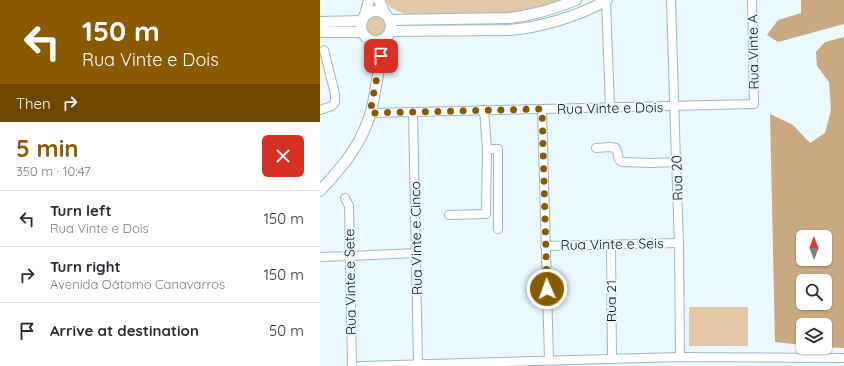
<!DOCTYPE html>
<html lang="en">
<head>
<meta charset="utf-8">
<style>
	:root { --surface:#fff; --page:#f7f7f7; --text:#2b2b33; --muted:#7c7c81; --line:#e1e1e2; --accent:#8a5a00 }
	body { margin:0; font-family:Quicksand,sans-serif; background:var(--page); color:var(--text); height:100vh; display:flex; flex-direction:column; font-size:15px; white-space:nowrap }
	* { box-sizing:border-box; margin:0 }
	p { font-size:13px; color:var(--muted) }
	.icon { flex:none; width:22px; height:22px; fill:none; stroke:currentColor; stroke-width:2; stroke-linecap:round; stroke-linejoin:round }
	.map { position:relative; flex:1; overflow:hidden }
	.sheet { display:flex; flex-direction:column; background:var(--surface); width:320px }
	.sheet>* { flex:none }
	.banner { background:#8a5a00; color:#fff; overflow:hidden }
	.needle { width:26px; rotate:359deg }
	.tools { position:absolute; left:476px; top:230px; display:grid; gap:8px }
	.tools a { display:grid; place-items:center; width:36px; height:36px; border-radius:6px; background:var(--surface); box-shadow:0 1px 3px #0004; font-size:20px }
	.pin { position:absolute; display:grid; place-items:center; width:34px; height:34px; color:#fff; margin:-17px; border-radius:8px; box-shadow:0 2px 6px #0006 }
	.me { position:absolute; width:44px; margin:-22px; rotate:358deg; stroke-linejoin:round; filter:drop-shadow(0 0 3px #0008) }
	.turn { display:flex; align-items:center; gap:14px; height:84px; padding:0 16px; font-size:18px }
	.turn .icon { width:52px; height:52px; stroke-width:2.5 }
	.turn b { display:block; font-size:28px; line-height:34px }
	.then { display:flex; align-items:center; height:38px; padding:0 16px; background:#0003; gap:8px; font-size:15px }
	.round { display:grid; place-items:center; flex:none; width:42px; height:42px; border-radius:6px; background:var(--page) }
	.summary { display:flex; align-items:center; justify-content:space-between; height:68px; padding:0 16px }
	h1 { font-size:24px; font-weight:700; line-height:30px; color:var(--accent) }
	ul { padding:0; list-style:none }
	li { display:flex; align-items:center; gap:12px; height:56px; padding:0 16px; border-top:1px solid var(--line) }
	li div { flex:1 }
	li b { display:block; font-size:15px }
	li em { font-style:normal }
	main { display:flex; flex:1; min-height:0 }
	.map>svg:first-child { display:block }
</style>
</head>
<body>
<main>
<section class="sheet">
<div class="banner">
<div class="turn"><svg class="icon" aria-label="left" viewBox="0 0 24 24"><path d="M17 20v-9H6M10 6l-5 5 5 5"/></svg><div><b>150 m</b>Rua Vinte e Dois</div></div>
<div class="then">Then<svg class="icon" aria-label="right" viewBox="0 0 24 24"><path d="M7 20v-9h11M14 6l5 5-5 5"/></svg></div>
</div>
<div class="summary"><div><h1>5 min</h1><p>350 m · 10:47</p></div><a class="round" style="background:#d93025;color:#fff"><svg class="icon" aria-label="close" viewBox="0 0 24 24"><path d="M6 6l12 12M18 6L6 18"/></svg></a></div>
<ul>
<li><svg class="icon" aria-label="left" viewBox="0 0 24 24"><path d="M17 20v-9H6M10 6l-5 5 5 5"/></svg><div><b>Turn left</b><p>Rua Vinte e Dois</p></div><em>150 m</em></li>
<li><svg class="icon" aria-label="right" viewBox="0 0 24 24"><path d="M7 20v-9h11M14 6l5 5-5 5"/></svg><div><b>Turn right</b><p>Avenida Oátomo Canavarros</p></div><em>150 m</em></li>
<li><svg class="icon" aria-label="arrive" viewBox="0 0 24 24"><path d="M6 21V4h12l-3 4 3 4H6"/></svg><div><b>Arrive at destination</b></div><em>50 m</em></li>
</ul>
</section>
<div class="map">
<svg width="524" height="366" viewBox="0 0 524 366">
	<rect width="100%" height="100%" fill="#e9f9ff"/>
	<g fill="#e2c8a7">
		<path d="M65 0H248L222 9 184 14H85L71 8Z"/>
		<circle cx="53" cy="26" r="12"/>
		<rect x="369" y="307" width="59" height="39"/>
	</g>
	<g fill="#c9a981" fill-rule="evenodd">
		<path d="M481 0H524V24L458 42 447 35 458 20 481 13Z"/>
		<path d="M524 37V348L505 347V325H483V345L455 342 450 114 473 125 490 143 505 133 511 110 509 82 497 66 496 52 505 42ZM483 237H505V259H483ZM483 281H505V303H483Z"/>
	</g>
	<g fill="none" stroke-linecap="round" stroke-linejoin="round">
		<g stroke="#9db7c0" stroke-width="10">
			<g id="minor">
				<path d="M351 0 356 162 359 243 360 357"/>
				<path d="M286 1 290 108"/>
				<path d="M222 109 229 360"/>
				<path d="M0 110 12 106 15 102V94L4 50"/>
				<path d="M164 110 167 149H178V229"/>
				<path d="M93 112 98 364"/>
				<path d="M50 113 434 104 432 0"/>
				<path d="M276 148 290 147 296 148C299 154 296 160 303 162L331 163 356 162"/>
				<path d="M25 198 29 206 32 366"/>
				<path d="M129 215 166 214 167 149"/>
				<path d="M291 244 292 359"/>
				<path d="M225 246 359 243"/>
				<path d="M0 257 30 256 96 253"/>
				<path d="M40 366 360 357 524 358"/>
			</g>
		</g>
		<g stroke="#9db7c0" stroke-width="12">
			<g id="major">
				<path d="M59 0 65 14"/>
				<circle cx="56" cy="26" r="15"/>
				<path d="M45 15 49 0"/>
				<path d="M70 20 190 18C214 15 234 9 256 0"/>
				<path d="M0 22 41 21"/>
				<path d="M70 31 188 30C220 28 259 16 287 0"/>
				<path d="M0 32H41"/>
				<path d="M0 191C24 165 43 143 52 108 57 84 59 59 68 35"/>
			</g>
		</g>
		<use href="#minor" stroke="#fff" stroke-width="8"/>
		<use href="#major" stroke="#fff" stroke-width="10"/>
	</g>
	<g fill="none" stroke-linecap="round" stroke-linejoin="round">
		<path stroke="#8a5a00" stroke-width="7" stroke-dasharray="0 12.6" d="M61 56 50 113 222 109 227 289"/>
	</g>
	<g text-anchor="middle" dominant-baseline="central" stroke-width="4" stroke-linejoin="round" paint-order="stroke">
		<g font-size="14" fill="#0a1417" stroke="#e9f9ff">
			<text transform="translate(433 52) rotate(-91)">Rua Vinte A</text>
			<text transform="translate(290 108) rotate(-1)">Rua Vinte e Dois</text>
			<text transform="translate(357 178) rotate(-92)">Rua 20</text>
			<text transform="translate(96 238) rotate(-91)">Rua Vinte e Cinco</text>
			<text transform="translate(292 244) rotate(-1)">Rua Vinte e Seis</text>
			<text transform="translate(30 282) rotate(-91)">Rua Vinte e Sete</text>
			<text transform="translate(291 301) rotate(-90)">Rua 21</text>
		</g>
	</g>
</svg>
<div class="tools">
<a><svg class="needle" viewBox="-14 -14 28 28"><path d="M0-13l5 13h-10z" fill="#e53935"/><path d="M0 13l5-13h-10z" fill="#7c7c81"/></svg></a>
<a><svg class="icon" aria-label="search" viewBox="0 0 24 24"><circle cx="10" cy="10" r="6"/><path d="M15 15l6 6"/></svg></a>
<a><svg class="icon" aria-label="layers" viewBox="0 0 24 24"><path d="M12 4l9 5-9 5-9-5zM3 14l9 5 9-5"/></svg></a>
</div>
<div class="pin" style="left:61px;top:56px;background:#d93025"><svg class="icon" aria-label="arrive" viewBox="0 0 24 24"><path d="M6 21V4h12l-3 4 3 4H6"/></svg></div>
<svg class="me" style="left:227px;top:289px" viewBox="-20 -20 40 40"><circle r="17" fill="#8a5a00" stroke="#fff" stroke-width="3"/><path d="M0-11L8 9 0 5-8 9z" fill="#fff"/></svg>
</div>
</main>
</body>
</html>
